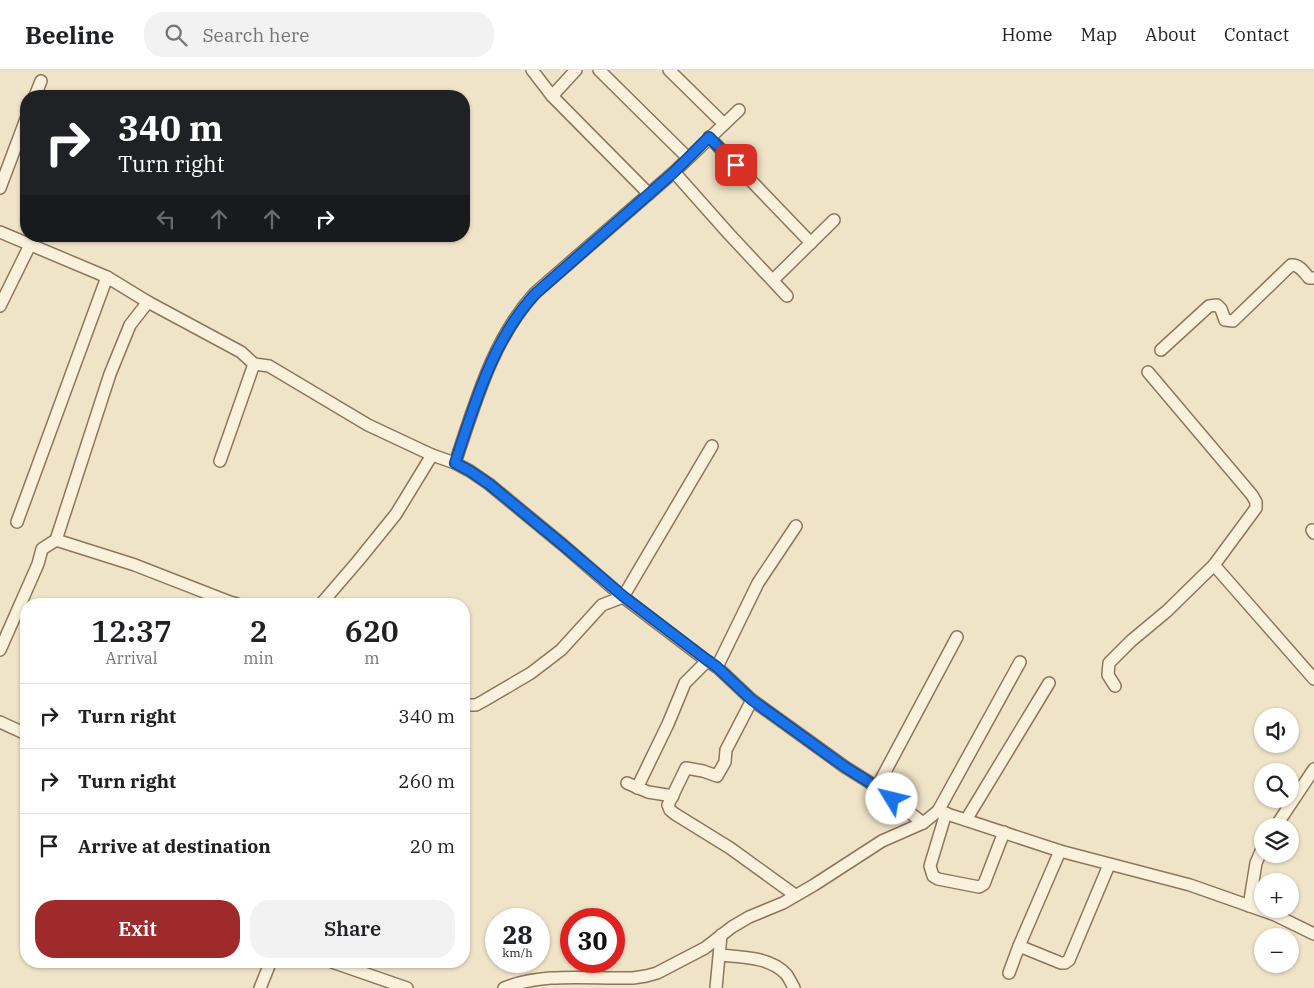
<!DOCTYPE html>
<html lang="en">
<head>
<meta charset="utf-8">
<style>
	:root { --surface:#fff; --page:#f2f2f2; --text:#202124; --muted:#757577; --line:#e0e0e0; --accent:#9e2a2b }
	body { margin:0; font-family:"IBM Plex Serif",serif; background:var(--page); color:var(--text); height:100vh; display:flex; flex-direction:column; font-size:19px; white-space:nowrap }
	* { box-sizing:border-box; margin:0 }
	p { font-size:16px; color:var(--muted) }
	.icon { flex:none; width:28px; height:28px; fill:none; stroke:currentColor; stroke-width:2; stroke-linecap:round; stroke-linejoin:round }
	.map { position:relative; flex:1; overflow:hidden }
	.sheet { position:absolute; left:20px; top:528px; width:450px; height:370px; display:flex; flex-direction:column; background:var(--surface); border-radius:20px; box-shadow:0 1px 4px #0004 }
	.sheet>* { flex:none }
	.hud { position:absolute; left:20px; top:20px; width:450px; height:152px; border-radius:20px; box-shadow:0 1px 4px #0004; background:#202124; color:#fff; overflow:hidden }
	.fabs { position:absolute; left:1254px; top:638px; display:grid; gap:10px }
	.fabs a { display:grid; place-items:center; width:45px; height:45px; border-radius:50%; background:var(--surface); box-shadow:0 1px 4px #0004; font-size:25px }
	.speed { position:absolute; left:485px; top:838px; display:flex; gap:10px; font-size:25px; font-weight:700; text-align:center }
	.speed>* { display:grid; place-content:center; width:65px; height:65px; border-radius:50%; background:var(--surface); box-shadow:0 1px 4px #0004; line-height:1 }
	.speed small { font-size:12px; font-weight:400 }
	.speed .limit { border:8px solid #d22; background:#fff; color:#111 }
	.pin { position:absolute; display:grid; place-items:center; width:42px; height:42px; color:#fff; margin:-21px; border-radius:10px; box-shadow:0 2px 8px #0006 }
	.me { position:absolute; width:55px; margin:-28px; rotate:306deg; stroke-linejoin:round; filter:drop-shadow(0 0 4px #0008) }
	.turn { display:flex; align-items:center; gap:18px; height:105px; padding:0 15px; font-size:22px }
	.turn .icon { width:65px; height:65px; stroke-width:2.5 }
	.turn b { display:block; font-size:35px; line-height:42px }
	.lanes { display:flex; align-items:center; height:48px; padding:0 15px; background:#0003; justify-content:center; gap:25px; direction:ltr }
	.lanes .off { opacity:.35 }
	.eta { display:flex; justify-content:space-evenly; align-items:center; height:85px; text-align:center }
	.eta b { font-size:30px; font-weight:600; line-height:35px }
	.button { display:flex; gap:10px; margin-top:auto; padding:10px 15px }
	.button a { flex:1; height:58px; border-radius:20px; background:var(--accent); color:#fff; font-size:20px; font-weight:600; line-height:58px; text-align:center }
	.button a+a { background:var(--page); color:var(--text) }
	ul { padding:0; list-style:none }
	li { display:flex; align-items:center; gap:15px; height:65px; padding:0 15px; border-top:1px solid var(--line) }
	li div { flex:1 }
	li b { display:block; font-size:19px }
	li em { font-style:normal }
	header { display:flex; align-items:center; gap:30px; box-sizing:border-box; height:70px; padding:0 25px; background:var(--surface); border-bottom:1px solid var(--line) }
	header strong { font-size:24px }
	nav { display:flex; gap:28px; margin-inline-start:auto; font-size:18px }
	.search { width:350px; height:45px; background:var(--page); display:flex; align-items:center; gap:12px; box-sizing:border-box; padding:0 18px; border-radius:20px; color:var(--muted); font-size:19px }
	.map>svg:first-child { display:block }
</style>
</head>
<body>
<header>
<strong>Beeline</strong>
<div class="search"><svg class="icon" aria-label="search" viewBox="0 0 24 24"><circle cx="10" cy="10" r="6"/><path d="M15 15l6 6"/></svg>Search here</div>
<nav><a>Home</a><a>Map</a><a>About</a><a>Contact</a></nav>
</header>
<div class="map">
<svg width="1314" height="918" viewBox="0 0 1314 918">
	<rect width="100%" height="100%" fill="#f0e4c8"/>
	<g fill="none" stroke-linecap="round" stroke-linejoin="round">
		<g stroke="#8d765c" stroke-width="14">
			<g id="street">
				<path d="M532 0 552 26 649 124"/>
				<path d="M599 0 688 88"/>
				<path d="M669 0 724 54"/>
				<path d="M35 26 41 11"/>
				<path d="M552 26 576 0"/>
				<path d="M709 67 811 173"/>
				<path d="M674 102 729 164 787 226"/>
				<path d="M0 118 26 49"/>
				<path d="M0 162 107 207 148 232 241 282 254 294 269 296 368 355 432 385 455 393 470 401 489 414 563 475 623 527 707 591 717 597 752 630 845 697 877 717 923 753 938 741 1060 781 1190 815 1275 845 1314 864"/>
				<path d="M773 210 834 150"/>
				<path d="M0 236 30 175"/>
				<path d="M1161 280 1209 236 1217 235 1221 239 1225 250 1233 251 1291 195C1299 194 1304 202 1309 208H1314"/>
				<path d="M220 391 254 294"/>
				<path d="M455 393C475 334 492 270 535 223L674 102 739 40"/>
				<path d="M17 452 107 207"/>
				<path d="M1312 460 1314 463"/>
				<path d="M56 470 110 304 130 255 148 232"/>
				<path d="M1214 495 1314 609"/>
				<path d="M321 534 358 491 396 444 432 385"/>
				<path d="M0 580 38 494 42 479 56 470 135 495 230 532 237 534"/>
				<path d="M717 597 758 513 796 456"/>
				<path d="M1115 616 1108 605 1109 593 1131 571 1167 541 1214 495 1256 438V432L1252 425 1148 302"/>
				<path d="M752 630 726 680 725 692 717 706 703 701 686 698 668 735 670 740 675 744 730 778 795 825"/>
				<path d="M464 635H476L485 630 531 603 561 580 602 535 623 527 712 376"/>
				<path d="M0 652 26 664"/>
				<path d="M627 713 648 722 673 726"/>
				<path d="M877 717 957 567"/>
				<path d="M637 718 668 654 685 613 707 591"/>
				<path d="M938 741 1020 592"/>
				<path d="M946 743 930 796 933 806 938 809 979 817 984 814 1004 762"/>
				<path d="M966 750 1049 613"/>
				<path d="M1276 756 1314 699"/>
				<path d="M1249 836 1256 793 1262 779"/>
				<path d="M1019 876 1061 893H1065L1069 890 1109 795"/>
				<path d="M720 885C742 887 770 887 786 904 789 908 792 914 794 918"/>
				<path d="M329 891 407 918"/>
				<path d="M1009 903 1019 876 1060 781"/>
				<path d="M260 918 271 891"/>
				<path d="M504 918C544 902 590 909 633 908L646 906 657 903 705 878 732 857 749 847 783 833 814 815 882 771 923 753"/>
				<path d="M716 918 721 865"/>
			</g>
		</g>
		<use href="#street" stroke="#faf1dc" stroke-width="11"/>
	</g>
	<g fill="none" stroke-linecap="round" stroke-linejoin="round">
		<g stroke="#114b97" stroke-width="12">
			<path id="route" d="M736 95 709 67 674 102 535 224C492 271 475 334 455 393L470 401 489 414 563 475 623 526 707 590 717 597 752 630 845 697 877 717 892 729"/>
		</g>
		<use href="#route" stroke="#1a73e8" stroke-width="9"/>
	</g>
</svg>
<div class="fabs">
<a><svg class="icon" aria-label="sound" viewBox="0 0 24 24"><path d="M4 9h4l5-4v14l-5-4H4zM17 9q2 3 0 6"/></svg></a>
<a><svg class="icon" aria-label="search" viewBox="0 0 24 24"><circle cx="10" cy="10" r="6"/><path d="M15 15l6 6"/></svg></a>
<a><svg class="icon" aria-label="layers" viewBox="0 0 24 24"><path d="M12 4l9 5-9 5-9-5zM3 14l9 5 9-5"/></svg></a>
<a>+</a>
<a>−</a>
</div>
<div class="speed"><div>28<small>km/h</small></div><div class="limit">30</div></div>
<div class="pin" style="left:736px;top:95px;background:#d93025"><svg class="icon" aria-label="arrive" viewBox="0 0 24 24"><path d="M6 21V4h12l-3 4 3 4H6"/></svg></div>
<svg class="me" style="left:892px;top:729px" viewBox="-20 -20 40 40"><circle r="19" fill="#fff"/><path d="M0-13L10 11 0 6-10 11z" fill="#1a73e8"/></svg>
<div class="hud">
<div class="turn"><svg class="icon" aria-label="right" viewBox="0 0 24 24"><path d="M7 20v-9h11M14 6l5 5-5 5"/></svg><div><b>340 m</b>Turn right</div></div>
<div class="lanes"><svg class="icon off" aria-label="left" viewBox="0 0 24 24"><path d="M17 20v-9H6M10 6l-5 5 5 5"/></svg><svg class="icon off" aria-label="ahead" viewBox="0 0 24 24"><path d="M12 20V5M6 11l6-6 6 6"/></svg><svg class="icon off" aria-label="ahead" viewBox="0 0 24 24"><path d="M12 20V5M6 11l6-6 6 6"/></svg><svg class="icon" aria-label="right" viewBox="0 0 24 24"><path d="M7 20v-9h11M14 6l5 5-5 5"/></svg></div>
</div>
<section class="sheet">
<div class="eta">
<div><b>12:37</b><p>Arrival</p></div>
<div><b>2</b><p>min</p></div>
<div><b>620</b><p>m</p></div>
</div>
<ul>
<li><svg class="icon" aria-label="right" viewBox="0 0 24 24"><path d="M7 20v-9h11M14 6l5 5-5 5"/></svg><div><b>Turn right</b></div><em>340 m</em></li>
<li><svg class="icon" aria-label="right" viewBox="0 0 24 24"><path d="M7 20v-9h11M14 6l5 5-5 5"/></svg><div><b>Turn right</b></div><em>260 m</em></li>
<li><svg class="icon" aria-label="arrive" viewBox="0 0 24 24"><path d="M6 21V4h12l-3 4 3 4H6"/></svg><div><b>Arrive at destination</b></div><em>20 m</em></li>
</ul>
<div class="button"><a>Exit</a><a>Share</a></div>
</section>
</div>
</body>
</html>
